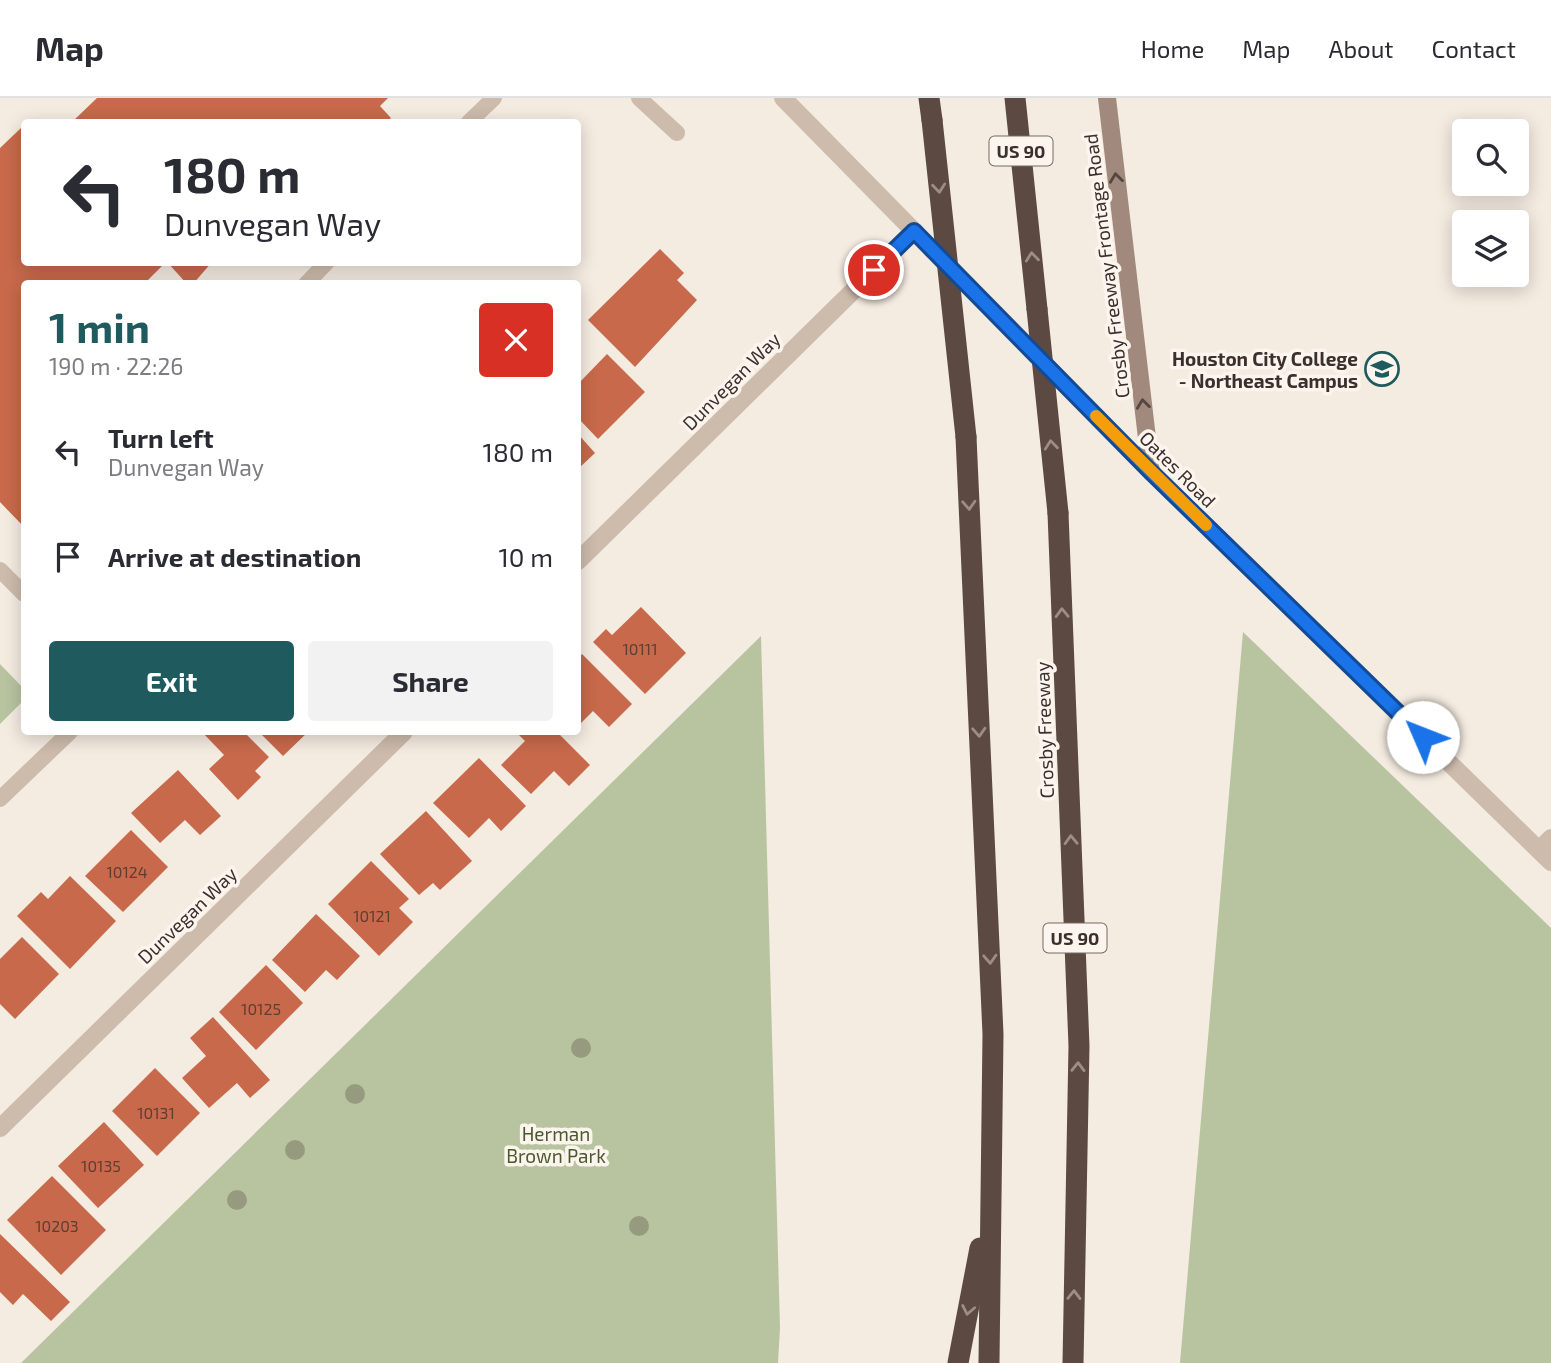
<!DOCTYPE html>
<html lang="en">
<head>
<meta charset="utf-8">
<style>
	:root { --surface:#fff; --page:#f2f2f3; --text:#2b2b33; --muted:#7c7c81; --line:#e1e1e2; --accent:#1f5a5e }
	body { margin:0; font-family:"Exo 2",sans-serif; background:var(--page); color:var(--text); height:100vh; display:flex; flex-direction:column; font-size:26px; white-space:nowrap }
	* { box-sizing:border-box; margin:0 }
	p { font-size:23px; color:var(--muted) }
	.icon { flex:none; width:38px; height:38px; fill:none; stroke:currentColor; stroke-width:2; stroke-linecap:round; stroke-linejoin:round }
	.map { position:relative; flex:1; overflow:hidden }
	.details { position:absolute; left:21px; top:182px; width:560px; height:455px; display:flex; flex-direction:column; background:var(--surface); border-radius:7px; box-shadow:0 4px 18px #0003 }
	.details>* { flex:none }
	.top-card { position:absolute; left:21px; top:21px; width:560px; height:147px; border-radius:7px; box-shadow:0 4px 18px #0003; background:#fff; color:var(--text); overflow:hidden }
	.tools { position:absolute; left:1452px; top:21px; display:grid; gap:14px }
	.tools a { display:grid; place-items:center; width:77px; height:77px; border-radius:7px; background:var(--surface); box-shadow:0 4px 18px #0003; font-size:35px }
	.pin { position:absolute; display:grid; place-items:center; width:60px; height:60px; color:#fff; margin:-30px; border:4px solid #fff; border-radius:50%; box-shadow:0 2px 7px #0007 }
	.me { position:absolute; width:77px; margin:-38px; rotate:314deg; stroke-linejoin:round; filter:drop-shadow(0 0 5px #0008) }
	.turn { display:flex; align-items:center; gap:24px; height:147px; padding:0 28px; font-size:32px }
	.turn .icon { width:91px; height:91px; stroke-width:2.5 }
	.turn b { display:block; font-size:49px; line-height:60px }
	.round { display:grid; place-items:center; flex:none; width:74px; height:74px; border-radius:7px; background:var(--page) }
	.overview { display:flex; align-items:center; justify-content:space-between; height:119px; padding:0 28px }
	h1 { font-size:42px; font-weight:700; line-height:52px; color:var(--accent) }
	.button { display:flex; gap:14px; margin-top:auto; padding:14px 28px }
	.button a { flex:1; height:80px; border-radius:7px; background:var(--accent); color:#fff; font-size:28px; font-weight:700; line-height:80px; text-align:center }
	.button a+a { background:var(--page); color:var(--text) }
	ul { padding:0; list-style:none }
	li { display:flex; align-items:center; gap:21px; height:105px; padding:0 28px }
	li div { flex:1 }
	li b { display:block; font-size:26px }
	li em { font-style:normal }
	header { display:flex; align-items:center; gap:42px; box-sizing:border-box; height:98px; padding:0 35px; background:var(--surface); border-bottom:2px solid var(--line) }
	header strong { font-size:33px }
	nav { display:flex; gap:38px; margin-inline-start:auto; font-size:24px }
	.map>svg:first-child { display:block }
</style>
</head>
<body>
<header>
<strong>Map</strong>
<nav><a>Home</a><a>Map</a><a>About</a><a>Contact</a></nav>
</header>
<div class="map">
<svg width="1551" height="1265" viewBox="0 0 1551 1265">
	<rect width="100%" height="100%" fill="#f4ebe1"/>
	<g fill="#b8c4a0">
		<path d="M1243 534 1551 830V1265H1180Z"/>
		<path d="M761 538 780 1230 778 1265H21Z"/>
		<path d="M0 566 24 591V602L0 626Z"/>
	</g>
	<g fill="#c8694b">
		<path d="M97 0H388L380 8 391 20 386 24H72Z"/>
		<path d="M21 30 24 34V164H166L144 186H24V429L0 404V50Z"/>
		<path d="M660 151 684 175 677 182 697 202 635 269 588 222Z"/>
		<path d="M167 164H212L193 186H187Z"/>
		<path d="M607 256 645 294 598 341 578 320V286Z"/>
		<path d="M578 336 595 355 578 371Z"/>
		<path d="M641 509 686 555 645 596 593 544 606 531 612 537Z"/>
		<path d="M582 556 632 606 609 629 593 613 578 628V561Z"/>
		<path d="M202 634H244L269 659 255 673 261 679 238 702 209 671 224 657Z"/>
		<path d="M259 634H308L283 658Z"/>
		<path d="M516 634H557L590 667 569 688 554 673 531 696 501 667 525 643Z"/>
		<path d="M479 660 526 708 501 733 489 720 469 740 433 705Z"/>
		<path d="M178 672 221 718 200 737 185 722 160 745 131 715Z"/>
		<path d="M426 713 472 763 440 792 433 785 419 797 380 756Z"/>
		<path d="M131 732 168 769 123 814 85 778Z"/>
		<path d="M371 763 409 801 399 810 413 824 379 858 328 806Z"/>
		<path d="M70 778 116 823 70 871 17 818 41 794 48 801Z"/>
		<path d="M316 816 360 858 337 882 326 872 305 894 272 862Z"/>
		<path d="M22 839 59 876 15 921 0 906V861Z"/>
		<path d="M266 867 303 905 256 952 219 914Z"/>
		<path d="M213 919 270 982 250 1000 237 985 209 1010 182 980 206 958 190 940Z"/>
		<path d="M155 970 200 1015 157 1058 112 1013Z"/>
		<path d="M104 1024 144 1067 98 1110 58 1068Z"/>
		<path d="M52 1078 106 1132 61 1177 7 1122Z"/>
		<path d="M0 1136 70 1204 51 1223 23 1196 13 1207 0 1194Z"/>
	</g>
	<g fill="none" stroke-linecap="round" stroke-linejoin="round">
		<g stroke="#cdbbac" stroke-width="16">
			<path d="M639 0 677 35"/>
			<path d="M469 24 494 0"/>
			<path d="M306 186 327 164"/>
			<path d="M0 472 24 496"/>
			<path d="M0 701 70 634"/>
		</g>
		<g stroke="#cdbbac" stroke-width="18">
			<path d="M578 463 914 133"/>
			<path d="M1539 752 1551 740"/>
			<path d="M0 1030 404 634"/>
		</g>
		<path stroke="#cdbbac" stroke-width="18" d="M783 0 1151 374 1551 764"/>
		<path stroke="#a18a7d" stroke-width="18" d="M1107 0 1151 374"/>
		<g stroke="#5c4a42" stroke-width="21">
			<path d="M929 0 932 22"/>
			<path d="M1015 0 1037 211"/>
			<path d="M966 339 993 936 989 1265"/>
			<path d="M1058 415 1079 948 1073 1265"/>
			<path d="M958 1265 980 1150"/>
		</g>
		<g stroke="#5c4a42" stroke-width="21">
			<path d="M932 22 966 339"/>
			<path d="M1037 211 1058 415"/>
		</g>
	</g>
	<g fill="#969b7f">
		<circle cx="581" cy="950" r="10"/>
		<circle cx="355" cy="996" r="10"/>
		<circle cx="295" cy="1052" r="10"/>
		<circle cx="237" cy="1102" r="10"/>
		<circle cx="639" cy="1128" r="10"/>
	</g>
	<defs><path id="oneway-chevron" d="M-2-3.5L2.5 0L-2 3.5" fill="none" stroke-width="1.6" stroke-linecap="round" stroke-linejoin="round" transform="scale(1.75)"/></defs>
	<g stroke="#544640">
		<use href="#oneway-chevron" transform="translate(1116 80) rotate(-97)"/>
		<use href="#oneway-chevron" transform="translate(1143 306) rotate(-97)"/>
	</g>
	<g stroke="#9c8e87">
		<use href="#oneway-chevron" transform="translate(939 90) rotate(84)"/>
		<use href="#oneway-chevron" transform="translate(1032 159) rotate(-96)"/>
		<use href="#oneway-chevron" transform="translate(1051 347) rotate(-96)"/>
		<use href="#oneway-chevron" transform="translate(969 407) rotate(87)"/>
		<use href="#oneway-chevron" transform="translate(1062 515) rotate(-92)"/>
		<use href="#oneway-chevron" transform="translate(979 634) rotate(87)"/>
		<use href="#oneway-chevron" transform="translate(1071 742) rotate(-92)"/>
		<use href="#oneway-chevron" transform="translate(990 861) rotate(87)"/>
		<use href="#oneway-chevron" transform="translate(1078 969) rotate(-89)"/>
		<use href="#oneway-chevron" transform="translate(1074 1197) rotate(-89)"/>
		<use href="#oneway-chevron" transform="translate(968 1212) rotate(101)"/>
	</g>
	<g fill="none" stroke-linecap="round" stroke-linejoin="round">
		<g stroke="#114b97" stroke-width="18">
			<path id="route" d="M874 172 914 133 1151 374 1423 639"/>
		</g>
		<use href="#route" stroke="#1a73e8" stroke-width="12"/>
		<path stroke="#f59e0b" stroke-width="12" d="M1096 318 1206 427"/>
	</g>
	<defs>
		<g id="university-ring" transform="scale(1.75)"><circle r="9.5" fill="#fbf5ee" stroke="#1f5a5e" stroke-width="1.5"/><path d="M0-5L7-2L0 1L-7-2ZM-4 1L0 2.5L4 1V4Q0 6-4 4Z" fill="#1f5a5e"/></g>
	</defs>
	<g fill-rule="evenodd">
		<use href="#university-ring" x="1382" y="271"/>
	</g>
	<g text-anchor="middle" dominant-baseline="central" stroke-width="7" stroke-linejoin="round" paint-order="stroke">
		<g font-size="16" fill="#5e3e33">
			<text x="640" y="550">10111</text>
			<text x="127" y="773">10124</text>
			<text x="372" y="817">10121</text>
			<text x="261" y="910">10125</text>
			<text x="156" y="1014">10131</text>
			<text x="101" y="1067">10135</text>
			<text x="57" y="1127">10203</text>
		</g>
		<g fill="#fbf5ee" stroke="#756b66" stroke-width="2">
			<rect x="989.5" y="38.5" width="63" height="29" rx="5"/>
			<rect x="1043.5" y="825.5" width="63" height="29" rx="5"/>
		</g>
		<g font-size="18" font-weight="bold" fill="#3b302b">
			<text x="1021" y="53">US 90</text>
			<text x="1075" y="840">US 90</text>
		</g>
		<g font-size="19" fill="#3b302b" stroke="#fbf5ee">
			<text transform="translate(1106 168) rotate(-97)">Crosby Freeway Frontage Road</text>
			<text transform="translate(731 283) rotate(-45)">Dunvegan Way</text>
			<text transform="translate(1178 371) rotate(45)">Oates Road</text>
			<text transform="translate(1044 632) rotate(-92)">Crosby Freeway</text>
			<text transform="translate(187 817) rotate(-44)">Dunvegan Way</text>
		</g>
		<g font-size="19" font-weight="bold" fill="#3b302b" stroke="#fbf5ee" text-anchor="end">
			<text x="1358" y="260">Houston City College<tspan x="1358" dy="22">- Northeast Campus</tspan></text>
		</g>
		<g font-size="19" fill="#4a5a2e" stroke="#fbf5ee">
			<text x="556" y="1035">Herman<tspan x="556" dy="22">Brown Park</tspan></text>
		</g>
	</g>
</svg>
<div class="tools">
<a><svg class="icon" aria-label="search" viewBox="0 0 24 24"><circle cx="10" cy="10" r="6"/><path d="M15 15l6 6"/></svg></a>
<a><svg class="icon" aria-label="layers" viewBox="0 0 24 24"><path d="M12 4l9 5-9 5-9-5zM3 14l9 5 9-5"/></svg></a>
</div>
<div class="pin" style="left:874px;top:172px;background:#d93025"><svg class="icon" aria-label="arrive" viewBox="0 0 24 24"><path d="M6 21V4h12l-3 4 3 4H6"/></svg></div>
<svg class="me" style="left:1423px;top:639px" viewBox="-20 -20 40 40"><circle r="19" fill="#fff"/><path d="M0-13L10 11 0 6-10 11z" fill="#1a73e8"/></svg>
<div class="top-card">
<div class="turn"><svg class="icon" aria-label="left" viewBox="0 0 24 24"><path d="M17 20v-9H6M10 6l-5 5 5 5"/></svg><div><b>180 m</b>Dunvegan Way</div></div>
</div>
<section class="details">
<div class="overview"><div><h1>1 min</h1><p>190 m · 22:26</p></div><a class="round" style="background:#d93025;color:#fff"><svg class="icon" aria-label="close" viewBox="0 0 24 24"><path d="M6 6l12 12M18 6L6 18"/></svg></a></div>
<ul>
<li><svg class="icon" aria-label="left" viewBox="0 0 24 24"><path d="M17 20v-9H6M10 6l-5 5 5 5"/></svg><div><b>Turn left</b><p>Dunvegan Way</p></div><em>180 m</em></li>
<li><svg class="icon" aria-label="arrive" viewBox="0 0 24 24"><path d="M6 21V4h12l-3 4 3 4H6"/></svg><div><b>Arrive at destination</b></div><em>10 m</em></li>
</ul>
<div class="button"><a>Exit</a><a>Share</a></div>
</section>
</div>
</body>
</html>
